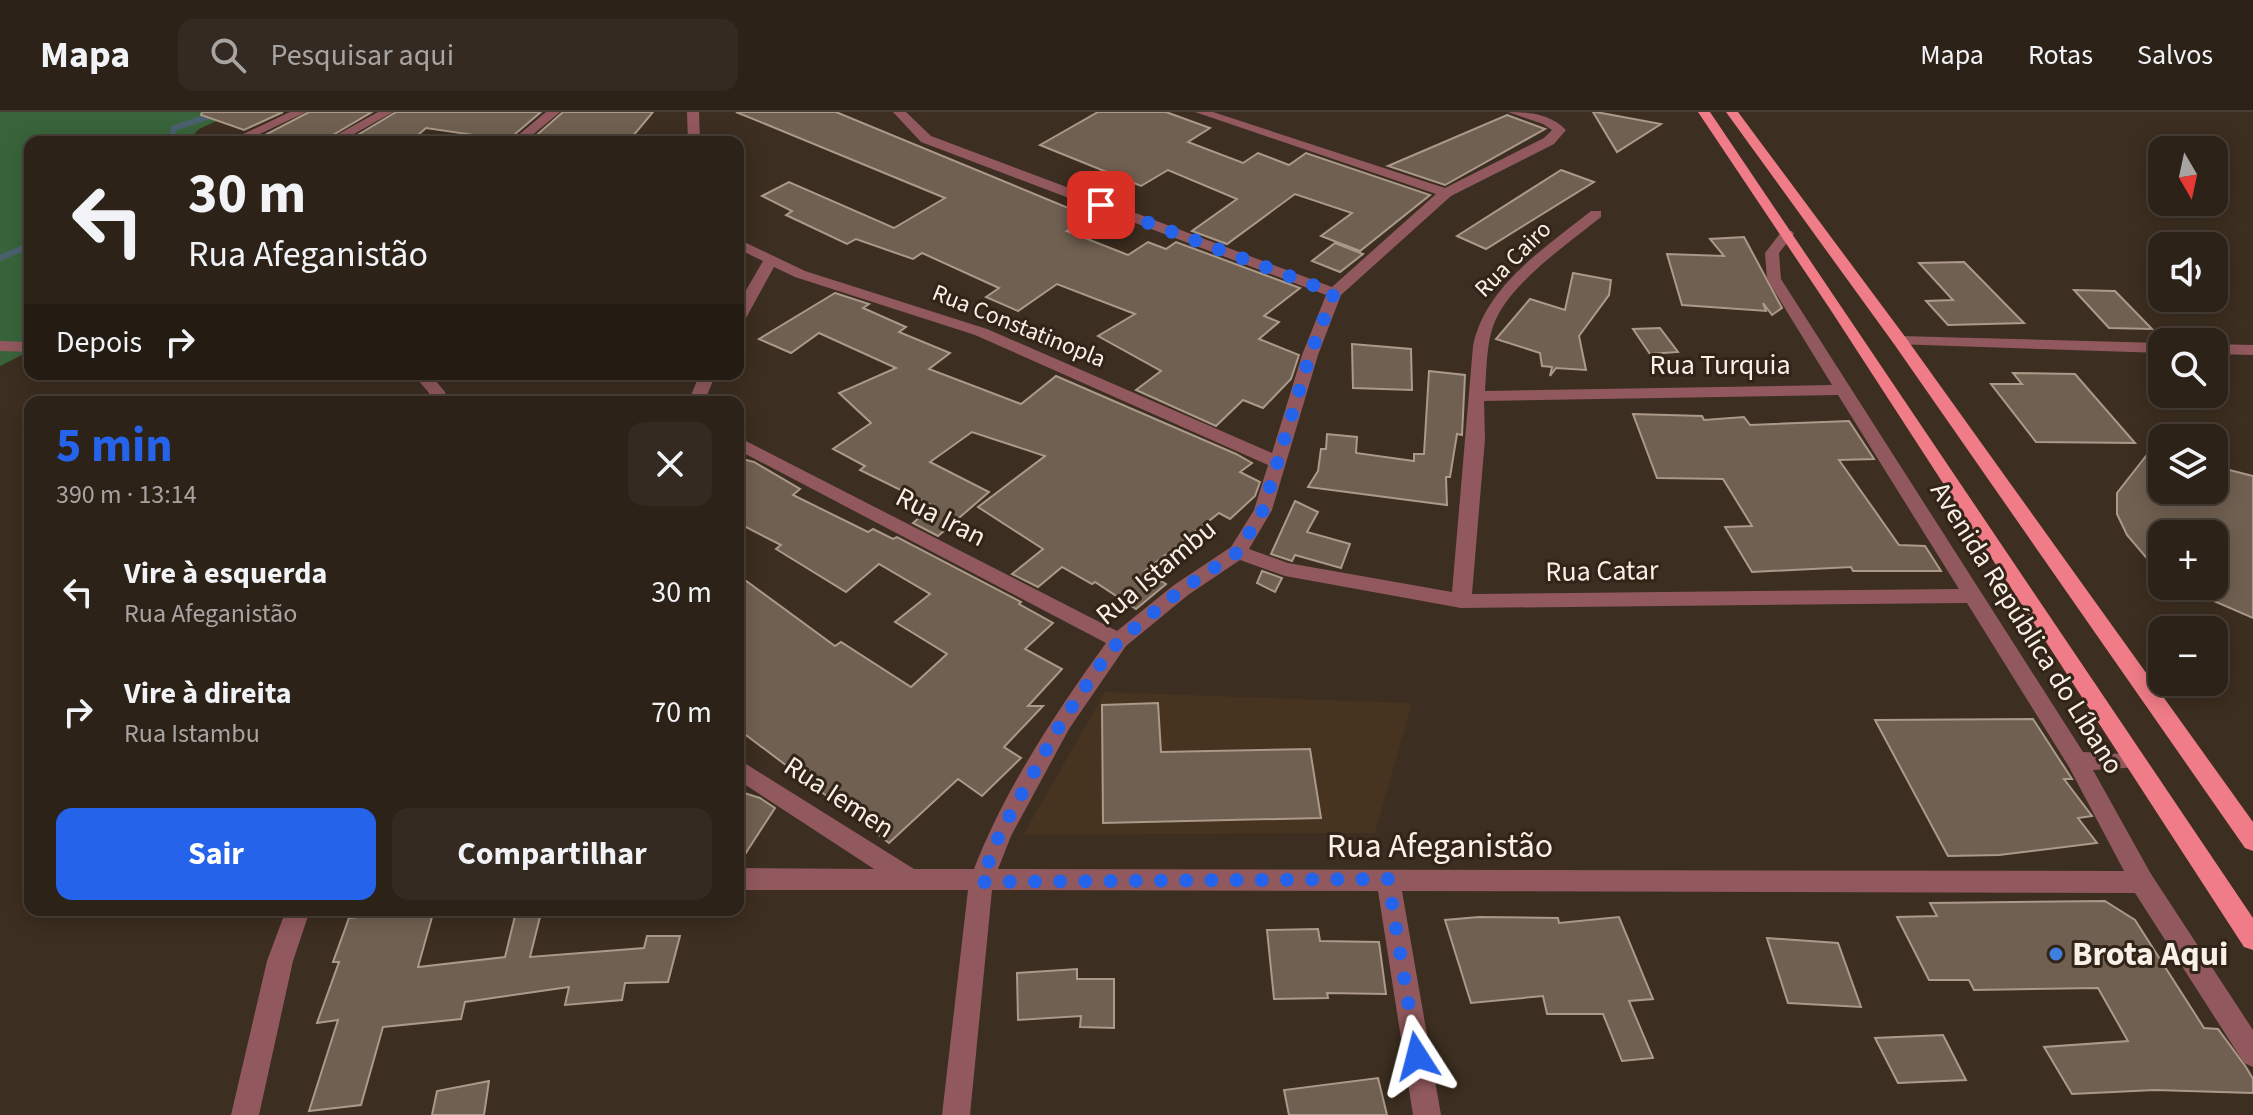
<!DOCTYPE html>
<html lang="pt">
<head>
<meta charset="utf-8">
<style>
	:root { --surface:#2d2218; --page:#352a21; --text:#f1f3f6; --muted:#a7a4a2; --line:#483f37; --accent:#2563eb }
	body { margin:0; font-family:"Source Sans 3",sans-serif; background:var(--page); color:var(--text); height:100vh; display:flex; flex-direction:column; font-size:30px; white-space:nowrap }
	* { box-sizing:border-box; margin:0 }
	p { font-size:26px; color:var(--muted) }
	.icon { flex:none; width:44px; height:44px; fill:none; stroke:currentColor; stroke-width:2; stroke-linecap:round; stroke-linejoin:round }
	.map { position:relative; flex:1; overflow:hidden }
	.side { position:absolute; left:24px; top:284px; width:720px; height:520px; display:flex; flex-direction:column; background:var(--surface); border-radius:16px; box-shadow:0 4px 20px #0003,0 0 0 2px var(--line) }
	.side>* { flex:none }
	.banner { position:absolute; left:24px; top:24px; width:720px; height:244px; border-radius:16px; box-shadow:0 4px 20px #0003,0 0 0 2px var(--line); background:#2d2218; color:var(--text); overflow:hidden }
	.needle { width:52px; rotate:171deg }
	.tools { position:absolute; left:2148px; top:24px; display:grid; gap:16px }
	.tools a { display:grid; place-items:center; width:80px; height:80px; border-radius:16px; background:var(--surface); box-shadow:0 4px 20px #0003,0 0 0 2px var(--line); font-size:40px }
	.pin { position:absolute; display:grid; place-items:center; width:68px; height:68px; color:#fff; margin:-34px; border-radius:16px; box-shadow:0 4px 12px #0006 }
	.me { position:absolute; width:88px; margin:-44px; rotate:351deg; stroke-linejoin:round; filter:drop-shadow(0 0 6px #0008) }
	.turn { display:flex; align-items:center; gap:28px; height:168px; padding:0 32px; font-size:36px }
	.turn .icon { width:104px; height:104px; stroke-width:2.5 }
	.turn b { display:block; font-size:56px; line-height:68px }
	.then { display:flex; align-items:center; height:76px; padding:0 32px; background:#0003; gap:16px; font-size:30px }
	.round { display:grid; place-items:center; flex:none; width:84px; height:84px; border-radius:16px; background:var(--page) }
	.summary { display:flex; align-items:center; justify-content:space-between; height:136px; padding:0 32px }
	h1 { font-size:48px; font-weight:700; line-height:60px; color:var(--accent) }
	.primary-button { display:flex; gap:16px; margin-top:auto; padding:16px 32px }
	.primary-button a { flex:1; height:92px; border-radius:16px; background:var(--accent); color:#fff; font-size:32px; font-weight:700; line-height:92px; text-align:center }
	.primary-button a+a { background:var(--page); color:var(--text) }
	ul { padding:0; list-style:none }
	li { display:flex; align-items:center; gap:24px; height:120px; padding:0 32px }
	li div { flex:1 }
	li b { display:block; font-size:30px }
	li em { font-style:normal }
	header { display:flex; align-items:center; gap:48px; box-sizing:border-box; height:112px; padding:0 40px; background:var(--surface); border-bottom:2px solid var(--line) }
	header strong { font-size:38px }
	nav { display:flex; gap:44px; margin-inline-start:auto; font-size:28px }
	.search { width:560px; height:72px; background:var(--page); display:flex; align-items:center; gap:20px; box-sizing:border-box; padding:0 28px; border-radius:16px; color:var(--muted); font-size:30px }
	.map>svg:first-child { display:block }
</style>
</head>
<body>
<header>
<strong>Mapa</strong>
<div class="search"><svg class="icon" aria-label="search" viewBox="0 0 24 24"><circle cx="10" cy="10" r="6"/><path d="M15 15l6 6"/></svg>Pesquisar aqui</div>
<nav><a>Mapa</a><a>Rotas</a><a>Salvos</a></nav>
</header>
<div class="map">
<svg width="2253" height="1003" viewBox="0 0 2253 1003">
	<rect width="100%" height="100%" fill="#3c2e20"/>
	<path fill="#463320" d="M1105 580 1412 591 1375 721 1023 723Z"/>
	<path fill="#39643b" d="M0 0H236L199 17 186 30H30V239L0 254Z"/>
	<g fill="none" stroke-linecap="round" stroke-linejoin="round">
		<g stroke="#4b606f" stroke-width="6">
			<path d="M171 30 174 16 222 0"/>
			<path d="M0 146 30 133"/>
		</g>
	</g>
	<g fill="#706051" stroke="#ab9989" stroke-width="2">
		<path d="M202 0H283L244 18 201 3Z"/>
		<path d="M309 0H372L321 30H275L261 25Z"/>
		<path d="M396 0H541L508 28 426 16 410 30H346Z"/>
		<path d="M563 0H653L628 30 532 27Z"/>
		<path d="M736 0H836L1083 102 1088 106 1067 119 1128 143 1148 130 1166 137 1176 130 1300 176 1264 204 1279 210 1259 227 1299 243 1291 267 1263 296 1243 288 1216 314 1136 278 1161 259 1098 224 1135 202 1057 172 1018 199 986 185 999 176 922 141 913 147 856 127 847 132 786 103 792 99 762 84 789 70 894 116 945 86Z"/>
		<path d="M1098 0H1166L1210 16 1188 30 1243 51 1258 41 1289 53 1306 41 1430 83 1360 139 1321 124 1352 101 1295 82 1227 132 1192 119 1237 87 1168 58 1141 74 1040 33Z"/>
		<path d="M1593 0H1596L1661 12 1617 40Z"/>
		<path d="M1507 3 1545 17 1445 73 1388 54Z"/>
		<path d="M1561 58 1594 70 1486 137 1457 124Z"/>
		<path d="M1744 125 1782 196 1772 203 1763 191 1766 199 1682 193 1667 142 1724 144 1710 127Z"/>
		<path d="M1335 131 1363 142 1340 160 1312 149Z"/>
		<path d="M1964 150 2024 211 1948 213 1926 189 1953 188 1919 151Z"/>
		<path d="M1573 161 1611 168 1609 183 1579 224 1586 258 1556 256 1550 264 1552 255 1542 254 1540 241 1496 227 1530 187 1565 198Z"/>
		<path d="M2074 178 2115 179 2152 217 2109 216Z"/>
		<path d="M835 181 869 192 863 196 906 215 899 220 950 241 929 257 1021 292 1056 264 1236 342 1252 351 1240 360 1260 370 1255 384 1230 407 1219 401 1145 459 1166 472 1136 497 1095 470 1092 472 1062 455 1038 475 1012 462 1043 437 978 395 1045 344 972 320 930 350 989 380 938 424 913 411 933 394 860 358 865 354 833 337 871 311 839 281 896 256 819 221 791 241 759 227Z"/>
		<path d="M1660 216 1678 240 1650 242 1633 217Z"/>
		<path d="M1352 232 1411 237 1412 278 1353 276Z"/>
		<path d="M1429 259 1465 263 1462 323 1457 322 1450 365H1446L1447 393 1308 375 1318 359 1321 337H1326L1327 322 1357 325 1356 341 1414 349V342H1424Z"/>
		<path d="M2013 261 2075 262 2135 331 2036 330 1991 272H2022Z"/>
		<path d="M1633 302 1702 304 1704 308 1744 305 1750 313 1849 309 1874 347 1839 348 1899 433 1925 434 1941 459H1853L1851 455 1752 460 1725 415 1752 414 1723 367 1657 366Z"/>
		<path d="M2146 344 2155 354H2162V378H2214V354L2253 364V506L2214 489V422H2162V464L2127 423 2117 402V381Z"/>
		<path d="M738 346 754 350 800 377 793 383 868 420 873 417 893 427 897 425 1021 490 1019 492 1053 511 1025 537 1062 557 1028 594H1043L1004 635 1021 646 982 684 958 667 889 731 738 617V463L835 534 841 530 911 575 947 542 895 510 930 482 879 452 846 480 776 437 781 433 738 411Z"/>
		<path d="M1295 389 1318 400 1307 420 1350 432 1341 456 1295 443 1292 449 1271 442Z"/>
		<path d="M1262 459 1282 466 1275 480 1257 471Z"/>
		<path d="M1158 591 1161 640 1310 637 1321 706 1103 711 1102 593Z"/>
		<path d="M2033 607 2072 667H2064L2092 704 2078 706 2097 731 1999 743 1948 744 1875 608Z"/>
		<path d="M738 679 760 686 775 696 738 753Z"/>
		<path d="M2105 789 2135 808 2204 916 2218 917 2246 955 2253 967V981L2155 978 2072 982 2044 935 2128 929 2098 876 1974 878 1969 868H1929L1897 805 1937 804 1930 791Z"/>
		<path d="M434 798 418 855 505 845 515 804 541 801 530 845 644 836 647 824H680L668 870 625 871 622 888 565 893 569 875 465 890 461 907 383 915 361 993 309 999 338 908 317 911 339 850H333L349 806Z"/>
		<path d="M1479 805 1558 806 1559 811 1619 805 1653 887 1629 889 1653 946 1622 949 1603 902H1547L1543 884 1471 891 1445 808Z"/>
		<path d="M1318 817 1320 829 1379 830 1386 882 1327 881 1328 886 1274 887 1267 818Z"/>
		<path d="M1767 826 1838 831 1861 895 1788 891Z"/>
		<path d="M1077 857V867H1114V916L1080 915 1081 904 1018 908 1017 861Z"/>
		<path d="M1943 923 1966 968 1898 971 1875 926Z"/>
		<path d="M1378 966 1387 1003H1289L1284 978Z"/>
		<path d="M489 969 484 1003H432L437 979Z"/>
	</g>
	<g fill="none" stroke-linecap="round" stroke-linejoin="round">
		<g fill="#91595d" fill-rule="evenodd">
			<path d="M290 0H306L243 30H226Z"/>
			<path d="M378 0H393L340 30H324Z"/>
			<path d="M546 0H560L524 30H510Z"/>
			<path d="M687 0H699L700 30H688Z"/>
			<path d="M893 0H906L931 24 1332 175 1436 82 1195 0H1213L1445 76 1544 26 1552 18 1543 12 1508 0C1530 0 1550 2 1566 18L1554 32 1451 84 1341 183 1318 243 1272 398 1249 437 1288 451 1452 480 1473 234C1485 174 1546 135 1591 99H1601V105C1569 131 1516 167 1497 205 1486 227 1487 255 1485 279L1832 273 1767 167 1765 141 1782 119H1792L1794 122 1779 141 1781 167 2083 640 2140 643 2143 649 2140 655 2093 658 2151 762 2253 918V955L2244 951 2135 781 1402 779 1441 1003H1413L1378 779 992 778 970 1003H942L968 778H738V756L874 757 738 668V647L914 757H974C1006 675 1055 602 1106 531L738 338V325L1117 519 1174 473 1231 435 1254 398 1268 353 975 223 795 165 774 155 746 206 738 211V192L763 149 738 137V127L805 159 987 217 1272 341 1302 243 1326 183 921 30ZM1838 283 1959 477 1472 482 1485 327 1484 289ZM1240 448 1285 464 1461 496 1967 491 2069 655 2124 759 998 757 1011 724 1069 617 1126 534 1188 483Z"/>
			<path d="M1900 224 2162 231V241L1894 232 1892 229Z"/>
			<path d="M0 229 30 230V240L0 239Z"/>
			<path d="M2214 232 2253 233V243L2214 242Z"/>
			<path d="M413 262H430L445 280 447 290H431L429 281Z"/>
			<path d="M700 262H716L704 290H688Z"/>
			<path d="M286 798H310L293 849 259 1003H231L267 849Z"/>
		</g>
		<g fill="#ef7c86" fill-rule="evenodd">
			<path d="M1698 0H1710L2253 806V838L2244 835 1830 197Z"/>
			<path d="M1726 0H1738L1906 226 2253 710V739L2245 736 1894 232Z"/>
		</g>
	</g>
	<g fill="none" stroke-linecap="round" stroke-linejoin="round">
		<path stroke="#2563eb" stroke-width="14" stroke-dasharray="0 25.2" d="M1101 93 1334 181 1310 243 1263 398 1238 440 1181 478 1119 529 1100 553 1061 611 1000 721 981 770 1388 767 1417 944"/>
	</g>
	<circle fill="#3f7fe0" stroke="#322417" stroke-width="3" cx="2056" cy="842" r="8"/>
	<g text-anchor="middle" dominant-baseline="central" stroke-width="6" stroke-linejoin="round" paint-order="stroke">
		<g font-size="24" fill="#f9f0e7" stroke="#322417">
			<text transform="translate(1513 147) rotate(-45)">Rua Cairo</text>
			<text transform="translate(1019 214) rotate(22)">Rua Constatinopla</text>
		</g>
		<g font-size="28" fill="#f9f0e7" stroke="#322417">
			<text x="1720" y="253">Rua Turquia</text>
			<text transform="translate(941 405) rotate(27)">Rua Iran</text>
			<text transform="translate(1602 459) rotate(-1)">Rua Catar</text>
			<text transform="translate(1156 460) rotate(-40)">Rua Istambu</text>
			<text transform="translate(2027 516) rotate(58)">Avenida República do Líbano</text>
			<text transform="translate(839 685) rotate(33)">Rua Iemen</text>
		</g>
		<g font-size="34" fill="#f9f0e7" stroke="#322417">
			<text x="1440" y="734">Rua Afeganistão</text>
		</g>
		<g font-size="34" font-weight="bold" fill="#f9f0e7" stroke="#322417" text-anchor="start">
			<text x="2072" y="842">Brota Aqui</text>
		</g>
	</g>
</svg>
<div class="tools">
<a><svg class="needle" viewBox="-14 -14 28 28"><path d="M0-13l5 13h-10z" fill="#e53935"/><path d="M0 13l5-13h-10z" fill="#a7a4a2"/></svg></a>
<a><svg class="icon" aria-label="sound" viewBox="0 0 24 24"><path d="M4 9h4l5-4v14l-5-4H4zM17 9q2 3 0 6"/></svg></a>
<a><svg class="icon" aria-label="search" viewBox="0 0 24 24"><circle cx="10" cy="10" r="6"/><path d="M15 15l6 6"/></svg></a>
<a><svg class="icon" aria-label="layers" viewBox="0 0 24 24"><path d="M12 4l9 5-9 5-9-5zM3 14l9 5 9-5"/></svg></a>
<a>+</a>
<a>−</a>
</div>
<div class="pin" style="left:1101px;top:93px;background:#d93025"><svg class="icon" aria-label="arrive" viewBox="0 0 24 24"><path d="M6 21V4h12l-3 4 3 4H6"/></svg></div>
<svg class="me" style="left:1417px;top:944px" viewBox="-20 -20 40 40"><path d="M0-17L14 15 0 8-14 15z" fill="#2563eb" stroke="#fff" stroke-width="4"/></svg>
<div class="banner">
<div class="turn"><svg class="icon" aria-label="left" viewBox="0 0 24 24"><path d="M17 20v-9H6M10 6l-5 5 5 5"/></svg><div><b>30 m</b>Rua Afeganistão</div></div>
<div class="then">Depois<svg class="icon" aria-label="right" viewBox="0 0 24 24"><path d="M7 20v-9h11M14 6l5 5-5 5"/></svg></div>
</div>
<section class="side">
<div class="summary"><div><h1>5 min</h1><p>390 m · 13:14</p></div><a class="round"><svg class="icon" aria-label="close" viewBox="0 0 24 24"><path d="M6 6l12 12M18 6L6 18"/></svg></a></div>
<ul>
<li><svg class="icon" aria-label="left" viewBox="0 0 24 24"><path d="M17 20v-9H6M10 6l-5 5 5 5"/></svg><div><b>Vire à esquerda</b><p>Rua Afeganistão</p></div><em>30 m</em></li>
<li><svg class="icon" aria-label="right" viewBox="0 0 24 24"><path d="M7 20v-9h11M14 6l5 5-5 5"/></svg><div><b>Vire à direita</b><p>Rua Istambu</p></div><em>70 m</em></li>
</ul>
<div class="primary-button"><a>Sair</a><a>Compartilhar</a></div>
</section>
</div>
</body>
</html>
